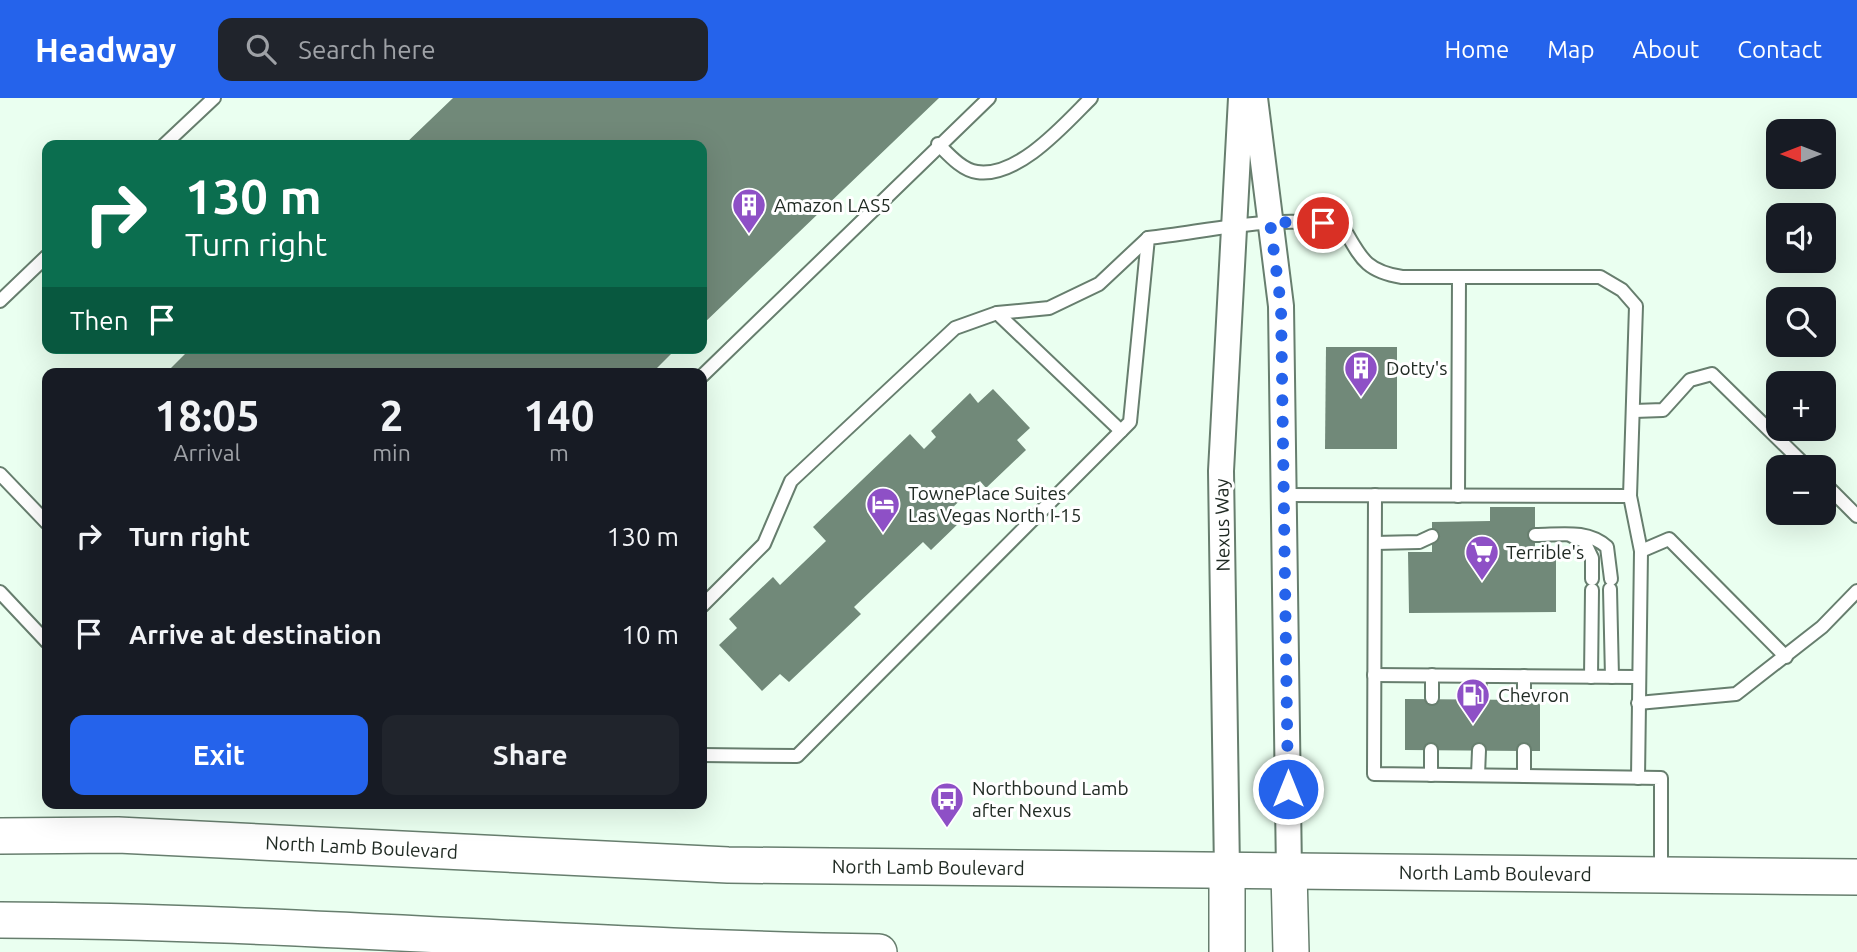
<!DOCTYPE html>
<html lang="en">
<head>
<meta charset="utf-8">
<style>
	:root { --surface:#171b24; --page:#20242c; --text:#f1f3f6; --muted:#9ea1a6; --accent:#2563eb }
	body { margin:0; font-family:Ubuntu,sans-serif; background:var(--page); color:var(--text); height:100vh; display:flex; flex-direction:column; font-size:26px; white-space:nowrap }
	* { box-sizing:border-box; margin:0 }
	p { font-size:23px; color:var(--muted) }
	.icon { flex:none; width:38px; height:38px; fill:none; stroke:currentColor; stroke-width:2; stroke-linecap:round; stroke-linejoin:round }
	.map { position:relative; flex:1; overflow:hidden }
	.side { position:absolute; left:42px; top:270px; width:665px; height:441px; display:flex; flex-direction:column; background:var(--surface); border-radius:14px; box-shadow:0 7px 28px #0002 }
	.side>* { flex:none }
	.hud { position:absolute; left:42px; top:42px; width:665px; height:214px; border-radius:14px; box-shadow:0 7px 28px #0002; background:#0b6e4f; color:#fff; overflow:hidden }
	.needle { width:46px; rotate:270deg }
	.controls { position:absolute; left:1766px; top:21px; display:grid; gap:14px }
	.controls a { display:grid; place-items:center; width:70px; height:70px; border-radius:14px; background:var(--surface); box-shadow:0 7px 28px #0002; font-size:35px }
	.pin { position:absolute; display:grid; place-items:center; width:60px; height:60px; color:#fff; margin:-30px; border:4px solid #fff; border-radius:50%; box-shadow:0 2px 7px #0007 }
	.me { position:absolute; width:77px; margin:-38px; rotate:0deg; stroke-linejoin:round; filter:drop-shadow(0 0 5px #0008) }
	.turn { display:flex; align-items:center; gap:24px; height:147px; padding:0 28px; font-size:32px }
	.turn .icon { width:91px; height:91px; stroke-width:2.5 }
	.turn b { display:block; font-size:49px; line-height:60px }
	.then { display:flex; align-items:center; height:66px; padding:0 28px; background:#0003; gap:14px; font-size:26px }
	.eta { display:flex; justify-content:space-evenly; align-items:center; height:119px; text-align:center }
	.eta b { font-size:42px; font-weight:700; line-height:49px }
	.cta { display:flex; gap:14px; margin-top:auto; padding:14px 28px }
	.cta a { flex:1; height:80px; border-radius:14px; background:var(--accent); color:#fff; font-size:28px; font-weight:700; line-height:80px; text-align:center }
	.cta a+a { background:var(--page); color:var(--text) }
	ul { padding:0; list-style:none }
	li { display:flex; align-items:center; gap:21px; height:98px; padding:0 28px }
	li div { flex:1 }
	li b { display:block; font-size:26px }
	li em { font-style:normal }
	header { display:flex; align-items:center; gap:42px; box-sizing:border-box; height:98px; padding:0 35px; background:var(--accent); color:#fff }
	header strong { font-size:33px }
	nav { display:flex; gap:38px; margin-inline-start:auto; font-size:24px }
	.search { width:490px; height:63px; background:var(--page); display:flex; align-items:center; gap:18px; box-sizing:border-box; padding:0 24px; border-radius:14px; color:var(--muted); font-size:26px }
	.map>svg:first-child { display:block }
</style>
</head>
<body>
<header>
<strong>Headway</strong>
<div class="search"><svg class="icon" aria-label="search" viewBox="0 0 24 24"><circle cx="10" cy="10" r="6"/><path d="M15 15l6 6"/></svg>Search here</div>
<nav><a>Home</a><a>Map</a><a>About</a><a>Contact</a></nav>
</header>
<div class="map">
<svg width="1857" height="854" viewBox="0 0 1857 854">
	<rect width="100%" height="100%" fill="#eafff0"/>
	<g fill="#718979">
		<path d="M453 0H939L702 227V47H404Z"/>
		<path d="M1326 249H1397V351H1325Z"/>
		<path d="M191 250H677L652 275H166Z"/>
		<path d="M993 291 1030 330 1017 342 1026 352 986 390 980 383 949 413 960 424 931 452 923 444 854 509 861 516 789 584 780 576 762 593 719 547 737 530 729 521 773 479 780 487 826 443 813 429 910 336 924 351 936 339 931 333 970 295 978 305Z"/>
		<path d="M1490 409H1535V454L1556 453V514L1409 515 1408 454H1432V424L1490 423Z"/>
		<path d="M1405 601 1540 602V653L1405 652Z"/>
	</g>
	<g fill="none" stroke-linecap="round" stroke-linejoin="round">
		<g stroke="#677e6e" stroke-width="16">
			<g id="lane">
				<path d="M938 46C949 57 962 72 977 74 1018 80 1064 27 1091 0"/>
				<path d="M164 47 214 0"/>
				<path d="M0 203 47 158"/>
				<path d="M997 215 1049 210 1099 186 1148 140"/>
				<path d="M702 278 989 0"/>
				<path d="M1634 313 1663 312 1690 282 1712 276 1807 369"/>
				<path d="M0 376 47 425"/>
				<path d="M1824 385 1857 418"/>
				<path d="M1375 397 1374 676 1661 680V775"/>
				<path d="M1458 398 1459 179"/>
				<path d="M1630 398 1641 453 1638 680"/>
				<path d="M1535 437C1560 437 1587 431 1607 449L1611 481"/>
				<path d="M1572 438 1584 443 1592 460V481"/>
				<path d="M1375 445 1419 444 1432 438"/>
				<path d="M1641 453 1669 441 1786 559"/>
				<path d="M1610 491 1612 579"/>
				<path d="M0 494 47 544"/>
				<path d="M702 508 764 446 791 383 955 230 997 215 1121 333"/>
				<path d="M1374 577 1637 579"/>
				<path d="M1432 577V600"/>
				<path d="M1524 578V600"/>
				<path d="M1591 579 1592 492"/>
				<path d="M1479 600 1480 578"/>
				<path d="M1638 605 1736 596 1822 529 1857 493"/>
				<path d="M1431 652V677"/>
				<path d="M1524 652V678"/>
				<path d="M702 657 797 658 1130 324 1148 140C1211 133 1280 115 1343 129 1361 160 1365 173 1402 179H1600L1622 192 1636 208 1630 398 1284 397"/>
				<path d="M1478 677 1479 652"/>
			</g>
		</g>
		<g stroke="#677e6e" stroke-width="28">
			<g id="street">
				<path d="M1255 0 1281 208 1289 774"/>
				<path d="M1227 773 1221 373 1241 0"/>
			</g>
		</g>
		<g stroke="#677e6e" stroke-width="38">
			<g id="secondary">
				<path id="s1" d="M0 738 118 737 728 767 1857 779"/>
				<path d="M1227 773V854"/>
				<path d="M1289 774 1291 854"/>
				<path d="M0 822C293 823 586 850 879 854"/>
			</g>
		</g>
		<use href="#lane" stroke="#fff" stroke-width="12"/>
		<use href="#street" stroke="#fff" stroke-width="24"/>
		<use href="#secondary" stroke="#fff" stroke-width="35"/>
	</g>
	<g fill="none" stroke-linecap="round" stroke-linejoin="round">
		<path stroke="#2563eb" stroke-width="12" stroke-dasharray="0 21.6" d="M1288 691 1281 208 1270 124 1323 125"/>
	</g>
	<defs>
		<g id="building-pin" transform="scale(1.75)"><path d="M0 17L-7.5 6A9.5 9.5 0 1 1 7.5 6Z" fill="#8e50c6" stroke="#fff"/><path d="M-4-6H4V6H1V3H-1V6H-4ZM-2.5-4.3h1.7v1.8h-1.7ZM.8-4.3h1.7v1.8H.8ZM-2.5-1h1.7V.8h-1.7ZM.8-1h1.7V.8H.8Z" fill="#fff"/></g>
		<g id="hotel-pin" transform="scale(1.75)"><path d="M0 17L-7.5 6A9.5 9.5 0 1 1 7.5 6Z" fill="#8e50c6" stroke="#fff"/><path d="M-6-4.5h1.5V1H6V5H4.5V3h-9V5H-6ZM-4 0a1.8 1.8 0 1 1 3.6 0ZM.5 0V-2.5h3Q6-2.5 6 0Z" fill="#fff"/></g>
		<g id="supermarket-pin" transform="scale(1.75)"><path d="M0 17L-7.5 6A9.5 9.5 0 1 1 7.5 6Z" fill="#8e50c6" stroke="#fff"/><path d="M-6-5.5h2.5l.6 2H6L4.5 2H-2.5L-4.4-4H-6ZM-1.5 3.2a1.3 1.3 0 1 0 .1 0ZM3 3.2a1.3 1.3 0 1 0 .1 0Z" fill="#fff"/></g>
		<g id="fuel-pin" transform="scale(1.75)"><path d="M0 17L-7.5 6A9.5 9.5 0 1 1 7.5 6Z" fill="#8e50c6" stroke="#fff"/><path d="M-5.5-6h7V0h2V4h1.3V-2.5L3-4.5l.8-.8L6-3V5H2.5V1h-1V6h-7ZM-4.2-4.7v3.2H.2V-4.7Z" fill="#fff"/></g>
		<g id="bus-pin" transform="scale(1.75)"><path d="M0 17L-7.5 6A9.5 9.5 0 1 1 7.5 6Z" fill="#8e50c6" stroke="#fff"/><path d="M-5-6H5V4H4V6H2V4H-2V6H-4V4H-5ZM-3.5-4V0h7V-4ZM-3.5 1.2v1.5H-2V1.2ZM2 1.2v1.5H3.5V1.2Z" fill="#fff"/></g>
	</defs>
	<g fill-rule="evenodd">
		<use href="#building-pin" x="749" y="107"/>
		<use href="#building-pin" x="1361" y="270"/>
		<use href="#hotel-pin" x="883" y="406"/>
		<use href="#supermarket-pin" x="1482" y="454"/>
		<use href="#fuel-pin" x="1473" y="597"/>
		<use href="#bus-pin" x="947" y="701"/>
	</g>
	<g text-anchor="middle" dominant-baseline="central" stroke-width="6" stroke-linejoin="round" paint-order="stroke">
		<g font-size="19" fill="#212b24" stroke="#fff" text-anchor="start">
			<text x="774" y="107">Amazon LAS5</text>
			<text x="1386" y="270">Dotty's</text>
			<text x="908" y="395">TownePlace Suites<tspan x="908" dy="22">Las Vegas North I-15</tspan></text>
			<text x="1506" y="454">Terrible's</text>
			<text x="1498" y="597">Chevron</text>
			<text x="972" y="690">Northbound Lamb<tspan x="972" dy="22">after Nexus</tspan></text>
		</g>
		<g font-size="19" fill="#212b24" stroke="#fff">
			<text transform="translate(1222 427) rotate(-91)">Nexus Way</text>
			<text stroke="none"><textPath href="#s1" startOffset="362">North Lamb Boulevard</textPath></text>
			<text stroke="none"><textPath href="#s1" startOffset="929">North Lamb Boulevard</textPath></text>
			<text stroke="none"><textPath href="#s1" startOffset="1496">North Lamb Boulevard</textPath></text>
		</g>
	</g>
</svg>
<div class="controls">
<a><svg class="needle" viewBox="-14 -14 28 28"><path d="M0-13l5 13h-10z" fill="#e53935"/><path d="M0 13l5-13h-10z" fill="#9ea1a6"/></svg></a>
<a><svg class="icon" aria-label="sound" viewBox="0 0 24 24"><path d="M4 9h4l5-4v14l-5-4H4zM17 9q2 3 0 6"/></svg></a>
<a><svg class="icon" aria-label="search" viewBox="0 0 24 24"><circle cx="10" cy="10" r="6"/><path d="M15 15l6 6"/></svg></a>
<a>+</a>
<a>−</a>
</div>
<div class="pin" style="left:1323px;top:125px;background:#d93025"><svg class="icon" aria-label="arrive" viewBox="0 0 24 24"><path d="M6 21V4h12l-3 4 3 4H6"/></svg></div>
<svg class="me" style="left:1288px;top:691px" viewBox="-20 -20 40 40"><circle r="17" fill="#2563eb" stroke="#fff" stroke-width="3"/><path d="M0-11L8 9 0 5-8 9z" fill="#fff"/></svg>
<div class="hud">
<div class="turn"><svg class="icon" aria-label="right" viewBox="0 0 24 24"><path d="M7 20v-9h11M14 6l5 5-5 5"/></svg><div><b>130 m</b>Turn right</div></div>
<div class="then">Then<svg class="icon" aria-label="arrive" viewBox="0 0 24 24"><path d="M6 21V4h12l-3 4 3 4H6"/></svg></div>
</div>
<section class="side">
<div class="eta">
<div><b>18:05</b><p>Arrival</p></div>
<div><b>2</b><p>min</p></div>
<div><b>140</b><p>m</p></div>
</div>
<ul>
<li><svg class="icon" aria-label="right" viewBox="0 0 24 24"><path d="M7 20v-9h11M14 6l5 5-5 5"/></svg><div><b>Turn right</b></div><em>130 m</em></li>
<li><svg class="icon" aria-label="arrive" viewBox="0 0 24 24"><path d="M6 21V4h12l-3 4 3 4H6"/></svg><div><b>Arrive at destination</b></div><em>10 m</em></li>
</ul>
<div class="cta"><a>Exit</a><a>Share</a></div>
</section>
</div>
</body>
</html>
